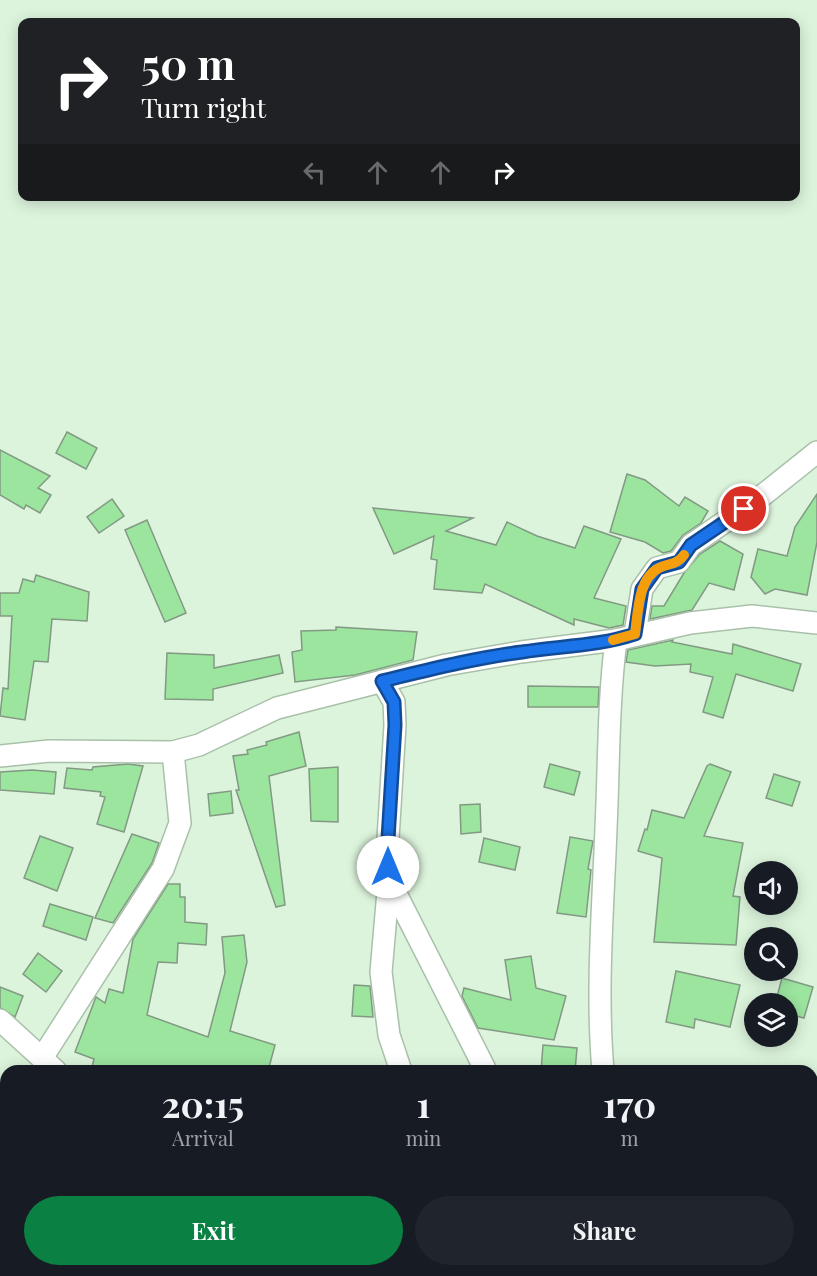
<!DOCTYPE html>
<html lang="en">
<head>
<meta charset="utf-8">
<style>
	:root { --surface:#171b24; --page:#20242c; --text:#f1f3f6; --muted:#9ea1a6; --accent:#0b8043 }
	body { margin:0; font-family:"Playfair Display",serif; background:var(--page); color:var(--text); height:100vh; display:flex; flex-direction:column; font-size:22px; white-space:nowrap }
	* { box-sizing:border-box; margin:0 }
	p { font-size:20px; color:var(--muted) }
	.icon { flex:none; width:33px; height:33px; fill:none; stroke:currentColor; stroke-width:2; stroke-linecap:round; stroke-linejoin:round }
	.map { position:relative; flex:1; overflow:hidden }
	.side { position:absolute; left:0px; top:1065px; width:818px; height:212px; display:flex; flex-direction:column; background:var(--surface); border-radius:18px 18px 0 0; box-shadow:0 3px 15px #0003 }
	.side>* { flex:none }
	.hud { position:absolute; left:18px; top:18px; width:782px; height:183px; border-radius:12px; box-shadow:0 3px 15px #0003; background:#202124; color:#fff; overflow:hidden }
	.controls { position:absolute; left:744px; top:861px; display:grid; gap:12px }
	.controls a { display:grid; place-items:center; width:54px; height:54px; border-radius:50%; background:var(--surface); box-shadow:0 3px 15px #0003; font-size:30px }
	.pin { position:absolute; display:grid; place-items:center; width:51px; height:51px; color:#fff; margin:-26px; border:3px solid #fff; border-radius:50%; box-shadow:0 2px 6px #0007 }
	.me { position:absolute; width:66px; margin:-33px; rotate:0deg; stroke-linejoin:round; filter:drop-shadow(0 0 4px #0008) }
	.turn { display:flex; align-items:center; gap:21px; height:126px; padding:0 24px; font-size:27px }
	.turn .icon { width:78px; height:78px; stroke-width:2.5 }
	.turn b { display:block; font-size:42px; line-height:51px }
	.lanes { display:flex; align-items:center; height:57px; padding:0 24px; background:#0003; justify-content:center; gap:30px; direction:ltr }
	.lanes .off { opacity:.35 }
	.eta { display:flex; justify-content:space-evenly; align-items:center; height:102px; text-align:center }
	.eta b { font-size:36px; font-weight:700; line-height:42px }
	.primary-button { display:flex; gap:12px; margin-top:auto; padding:12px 24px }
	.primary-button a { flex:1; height:69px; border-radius:36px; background:var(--accent); color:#fff; font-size:24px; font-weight:700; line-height:69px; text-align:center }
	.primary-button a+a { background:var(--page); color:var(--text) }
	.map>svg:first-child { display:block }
</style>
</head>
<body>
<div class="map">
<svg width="817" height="1276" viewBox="0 0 817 1276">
	<rect width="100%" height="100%" fill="#dcf4dc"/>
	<g fill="#9ce59f" stroke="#829983" stroke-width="1.5">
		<path d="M67 432 97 448 86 469 56 453Z"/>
		<path d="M0 450 50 476 38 488 51 495 40 513 26 505 24 509 0 495Z"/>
		<path d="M627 474 645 480 679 506 685 497 708 511 701 523 683 535 671 551 663 553 645 542 610 532Z"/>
		<path d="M817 494V542L807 595 775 589 765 594 751 577 758 549 787 556 795 527Z"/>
		<path d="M112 499 124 516 99 533 87 517Z"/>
		<path d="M373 508 473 518 446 531 496 545 507 522 537 536 575 548 584 526 621 539 594 598 626 606 623 625 609 628 574 619V625L485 584 482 593 434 589 437 560 431 559 434 536 394 554Z"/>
		<path d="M147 520 186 613 165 622 125 530Z"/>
		<path d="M720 541 743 554 734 590 709 583 692 610 650 619 652 606H664L684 573 700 554Z"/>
		<path d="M36 575 89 592 87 621 52 619 48 662 34 661 25 720 0 716 3 688 8 689 12 616H0V593H19L23 579 34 582Z"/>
		<path d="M336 627 417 632 413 660 355 675 295 682 292 652 302 650 301 631 336 630Z"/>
		<path d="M673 640 672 642 732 654 733 644 801 664 793 691 736 674 723 718 703 712 713 677 690 672 691 664 655 666 626 662 628 650Z"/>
		<path d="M167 653 214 655V668L279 655 283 673 213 689V700L165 699Z"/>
		<path d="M528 686 599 687 598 707H528Z"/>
		<path d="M299 732 306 766 269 776 285 905 276 907 236 790H239L233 756 248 754 247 750 267 745 266 742Z"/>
		<path d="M128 764 143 766 124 832 97 824 105 797 100 796 101 792 64 788 67 768 92 770 93 767Z"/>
		<path d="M550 764 580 772 574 795 544 787Z"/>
		<path d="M710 764 731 772 704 836 743 843 733 896 740 897 736 945 654 942 662 858 638 851 645 829 647 830 652 810 684 818 707 766Z"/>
		<path d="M338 767V822L311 821 309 769Z"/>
		<path d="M32 770 56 772 54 794 0 790V772Z"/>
		<path d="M774 774 800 782 792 806 766 798Z"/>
		<path d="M231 791 233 813 210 816 208 794Z"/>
		<path d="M480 804 481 832 461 834 460 805Z"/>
		<path d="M132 834 159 843 152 863 113 923 95 918Z"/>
		<path d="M40 836 73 848 57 891 24 878Z"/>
		<path d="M570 837 593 841 588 869 591 870 586 917 557 913Z"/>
		<path d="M484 838 520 847 515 870 479 862Z"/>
		<path d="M168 884H180V897H185V922L207 924 206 945 178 943 177 963 158 962 147 1015 208 1037 225 973 222 937 244 935 247 962 230 1031 275 1045 268 1071H91L94 1059 75 1052 96 997 105 1003 109 989 123 993 133 939Z"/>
		<path d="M50 904 93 917 86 940 43 926Z"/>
		<path d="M38 953 62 971 46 992 23 974Z"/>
		<path d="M531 956 536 988 566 996 554 1040 478 1028 462 996 464 988 511 1000 505 960Z"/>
		<path d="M676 971 740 985 730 1027 695 1019 694 1028 666 1022Z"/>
		<path d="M782 978 813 987 804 1018 788 1014V1004H775Z"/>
		<path d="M354 985 370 986 373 1017 352 1016Z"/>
		<path d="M0 987 23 996 15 1017 0 1008Z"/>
		<path d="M543 1045 577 1048 575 1071H541Z"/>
	</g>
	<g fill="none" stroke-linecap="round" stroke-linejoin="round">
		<g stroke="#a9c1aa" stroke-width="24">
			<g id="street">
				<path d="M635 634 642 589 657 568 679 562 691 545 758 499 817 452"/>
				<path d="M382 681 394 702 395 725 387 855 389 880 486 1071"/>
				<path d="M0 756 49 751 173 752 199 745 277 708 446 665 521 652 616 640 690 623 752 616 817 623"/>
				<path d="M389 880 381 972 389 1035 401 1071"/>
				<path d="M0 1020 56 1071"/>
				<path d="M42 1058 163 869 180 823 173 752"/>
				<path d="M603 1071C596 990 603 909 606 828 609 765 608 703 616 640"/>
				<path d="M0 1228 6 1248"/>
				<path d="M12 1270 14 1276"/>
				<path d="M296 1270 297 1276"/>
				<path d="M580 1270V1276"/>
				<path d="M184 1276 196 1274 200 1276"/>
			</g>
		</g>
		<use href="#street" stroke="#fff" stroke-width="21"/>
	</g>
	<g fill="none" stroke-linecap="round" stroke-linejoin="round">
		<g stroke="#114b97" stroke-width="15">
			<path id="route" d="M388 867 387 855 395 725 394 702 382 681C428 670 475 658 522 652 560 646 599 646 635 634L642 589 657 568 679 562 691 545 744 509"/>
		</g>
		<use href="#route" stroke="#1a73e8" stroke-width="10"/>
		<path stroke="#f59e0b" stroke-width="10" d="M613 640 635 634C638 613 638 578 659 568 669 563 677 565 684 555"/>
	</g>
</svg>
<div class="controls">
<a><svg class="icon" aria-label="sound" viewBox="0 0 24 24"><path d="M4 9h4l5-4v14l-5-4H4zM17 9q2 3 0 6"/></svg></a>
<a><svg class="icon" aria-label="search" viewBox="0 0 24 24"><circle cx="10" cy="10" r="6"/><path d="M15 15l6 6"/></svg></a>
<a><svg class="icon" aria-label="layers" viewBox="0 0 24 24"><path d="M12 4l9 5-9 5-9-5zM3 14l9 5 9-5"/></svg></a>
</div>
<div class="pin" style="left:744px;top:509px;background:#d93025"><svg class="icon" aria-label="arrive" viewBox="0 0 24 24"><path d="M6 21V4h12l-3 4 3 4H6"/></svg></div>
<svg class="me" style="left:388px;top:867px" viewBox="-20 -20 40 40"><circle r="19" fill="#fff"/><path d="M0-13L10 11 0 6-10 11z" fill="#1a73e8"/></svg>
<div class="hud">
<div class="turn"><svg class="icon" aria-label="right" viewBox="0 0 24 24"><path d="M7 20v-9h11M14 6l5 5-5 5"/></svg><div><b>50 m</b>Turn right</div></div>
<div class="lanes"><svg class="icon off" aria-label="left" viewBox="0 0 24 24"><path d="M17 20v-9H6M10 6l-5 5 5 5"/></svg><svg class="icon off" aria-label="ahead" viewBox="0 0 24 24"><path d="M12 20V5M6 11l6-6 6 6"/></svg><svg class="icon off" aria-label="ahead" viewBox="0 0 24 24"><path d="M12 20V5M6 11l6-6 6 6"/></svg><svg class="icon" aria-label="right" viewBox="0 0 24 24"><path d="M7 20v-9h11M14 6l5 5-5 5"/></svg></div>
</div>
<section class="side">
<div class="eta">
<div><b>20:15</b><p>Arrival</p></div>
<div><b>1</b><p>min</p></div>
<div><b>170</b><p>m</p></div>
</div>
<div class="primary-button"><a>Exit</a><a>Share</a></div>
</section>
</div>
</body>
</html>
